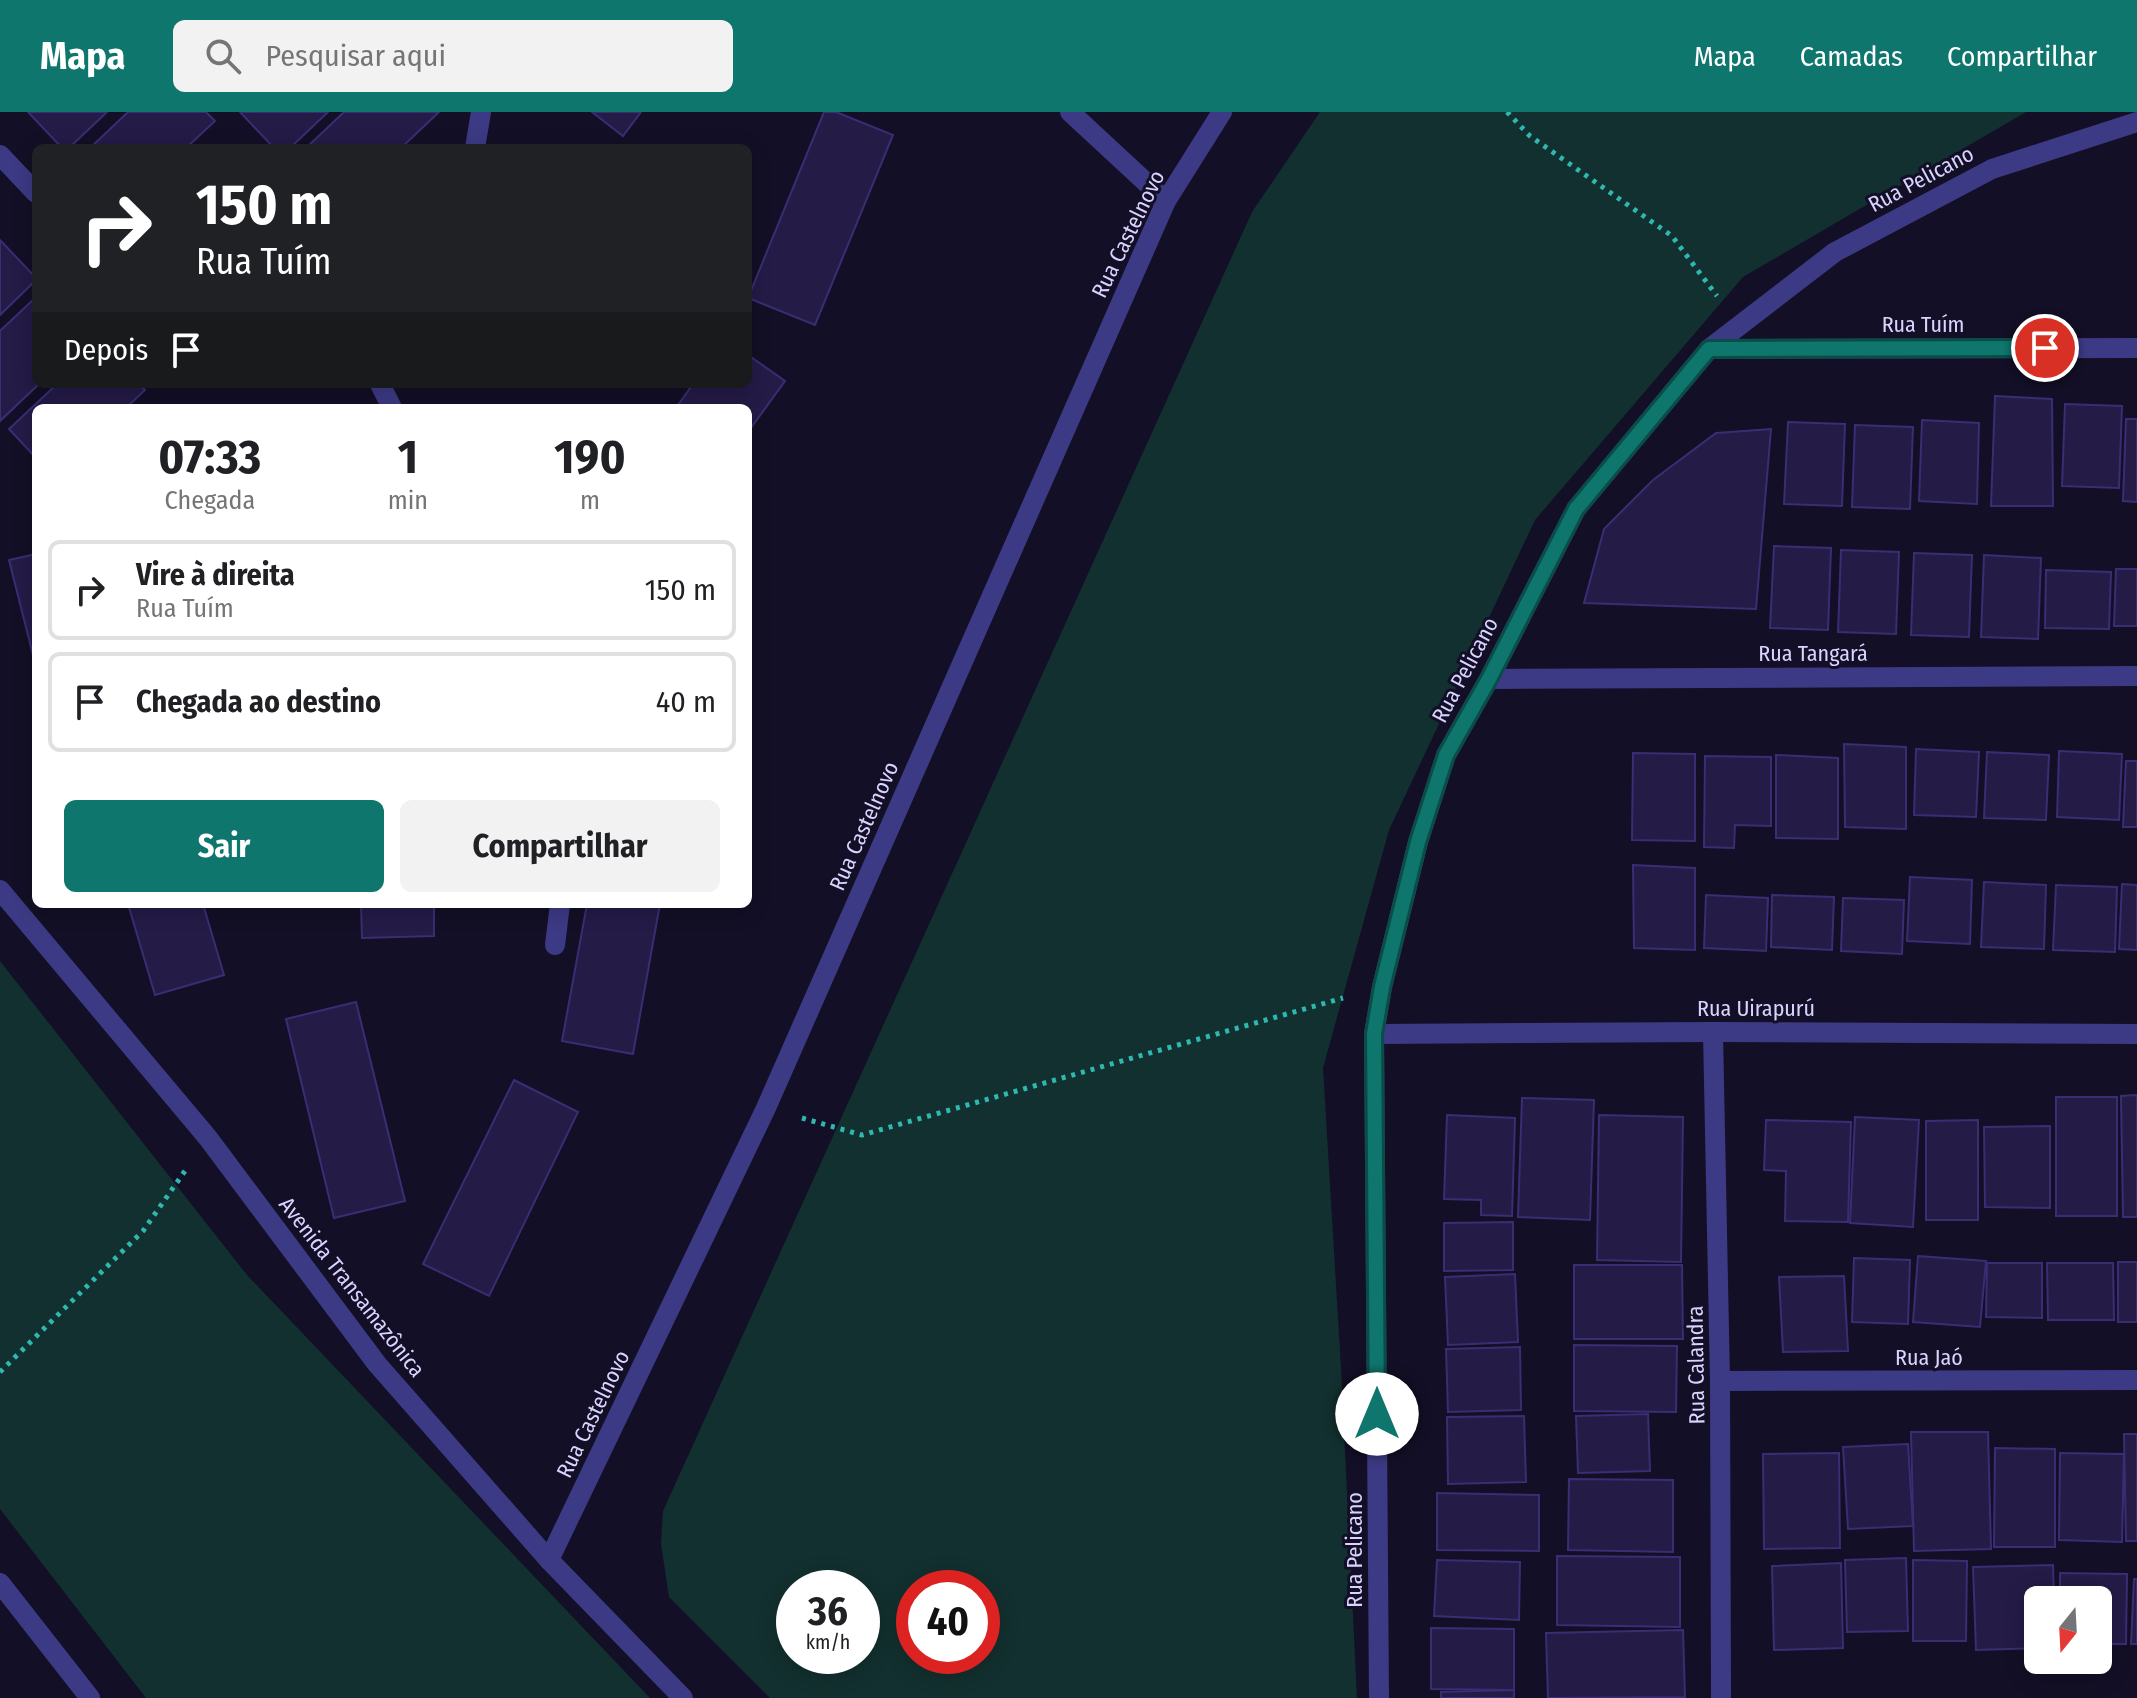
<!DOCTYPE html>
<html lang="pt">
<head>
<meta charset="utf-8">
<style>
	:root { --surface:#fff; --page:#f2f2f2; --text:#202124; --muted:#757577; --line:#e0e0e0; --accent:#0f766e }
	body { margin:0; font-family:"Fira Sans Condensed",sans-serif; background:var(--page); color:var(--text); height:100vh; display:flex; flex-direction:column; font-size:30px; white-space:nowrap }
	* { box-sizing:border-box; margin:0 }
	p { font-size:26px; color:var(--muted) }
	.icon { flex:none; width:44px; height:44px; fill:none; stroke:currentColor; stroke-width:2; stroke-linecap:round; stroke-linejoin:round }
	.map { position:relative; flex:1; overflow:hidden }
	.panel { position:absolute; left:32px; top:292px; width:720px; height:504px; display:flex; flex-direction:column; background:var(--surface); border-radius:12px; box-shadow:0 4px 20px #0003 }
	.panel>* { flex:none }
	.banner { position:absolute; left:32px; top:32px; width:720px; height:244px; border-radius:12px; box-shadow:0 4px 20px #0003; background:#202124; color:#fff; overflow:hidden }
	.needle { width:52px; rotate:198deg }
	.buttons { position:absolute; left:2024px; top:1474px; display:grid; gap:16px }
	.buttons a { display:grid; place-items:center; width:88px; height:88px; border-radius:12px; background:var(--surface); box-shadow:0 4px 20px #0003; font-size:40px }
	.speed { position:absolute; left:776px; top:1458px; display:flex; gap:16px; font-size:40px; font-weight:700; text-align:center }
	.speed>* { display:grid; place-content:center; width:104px; height:104px; border-radius:50%; background:var(--surface); box-shadow:0 4px 20px #0003; line-height:1 }
	.speed small { font-size:20px; font-weight:400 }
	.speed .limit { border:12px solid #d22; background:#fff; color:#111 }
	.pin { position:absolute; display:grid; place-items:center; width:68px; height:68px; color:#fff; margin:-34px; border:4px solid #fff; border-radius:50%; box-shadow:0 2px 8px #0007 }
	.me { position:absolute; width:88px; margin:-44px; rotate:0deg; stroke-linejoin:round; filter:drop-shadow(0 0 6px #0008) }
	.turn { display:flex; align-items:center; gap:28px; height:168px; padding:0 32px; font-size:36px }
	.turn .icon { width:104px; height:104px; stroke-width:2.5 }
	.turn b { display:block; font-size:56px; line-height:68px }
	.then { display:flex; align-items:center; height:76px; padding:0 32px; background:#0003; gap:16px; font-size:30px }
	.eta { display:flex; justify-content:space-evenly; align-items:center; height:136px; text-align:center }
	.eta b { font-size:48px; font-weight:700; line-height:56px }
	.primary-button { display:flex; gap:16px; margin-top:auto; padding:16px 32px }
	.primary-button a { flex:1; height:92px; border-radius:12px; background:var(--accent); color:#fff; font-size:32px; font-weight:700; line-height:92px; text-align:center }
	.primary-button a+a { background:var(--page); color:var(--text) }
	ul { padding:0; list-style:none }
	li { display:flex; align-items:center; gap:24px; height:100px; margin:0 16px 12px; padding:0 16px; border:4px solid var(--line); border-radius:12px }
	li div { flex:1 }
	li b { display:block; font-size:30px }
	li em { font-style:normal }
	header { display:flex; align-items:center; gap:48px; box-sizing:border-box; height:112px; padding:0 40px; background:var(--accent); color:#fff }
	header strong { font-size:38px }
	nav { display:flex; gap:44px; margin-inline-start:auto; font-size:28px }
	.search { width:560px; height:72px; background:var(--page); display:flex; align-items:center; gap:20px; box-sizing:border-box; padding:0 28px; border-radius:12px; color:var(--muted); font-size:30px }
	.map>svg:first-child { display:block }
</style>
</head>
<body>
<header>
<strong>Mapa</strong>
<div class="search"><svg class="icon" aria-label="search" viewBox="0 0 24 24"><circle cx="10" cy="10" r="6"/><path d="M15 15l6 6"/></svg>Pesquisar aqui</div>
<nav><a>Mapa</a><a>Camadas</a><a>Compartilhar</a></nav>
</header>
<div class="map">
<svg width="2137" height="1586" viewBox="0 0 2137 1586">
	<rect width="100%" height="100%" fill="#130f26"/>
	<g fill="#12302f" fill-rule="evenodd">
		<path d="M1320 0H2026L1743 165 1535 408 1389 718 1323 956 1341 1256 1357 1586H770L669 1485 661 1432 663 1399 1252 100ZM862 1476V1544H794V1476ZM914 1476H982V1544H914Z"/>
		<path d="M0 849 247 1163 650 1586H146L0 1397Z"/>
	</g>
	<g fill="#241b47" stroke="#3b2d73" stroke-width="2">
		<path d="M28 0H107L69 36H62Z"/>
		<path d="M128 0H206L215 9 186 36H90Z"/>
		<path d="M240 0H328L290 36H274Z"/>
		<path d="M344 0H439L401 36H306Z"/>
		<path d="M592 0H641L623 24Z"/>
		<path d="M824 0H836L893 23 815 213 748 186Z"/>
		<path d="M0 128 36 166V168L0 203Z"/>
		<path d="M36 185V272H39L0 309V219Z"/>
		<path d="M748 243 785 269 748 320V296H676L693 272H748Z"/>
		<path d="M57 272H140L145 278 126 296H36V346L9 317Z"/>
		<path d="M1995 284 2052 287 2053 394H1991Z"/>
		<path d="M2065 292 2122 294 2119 376 2062 374Z"/>
		<path d="M2126 307H2137V390L2123 389Z"/>
		<path d="M1922 308 1979 311 1977 392 1919 389Z"/>
		<path d="M1788 310 1845 312 1842 394 1784 392Z"/>
		<path d="M1855 313 1913 315 1910 397 1852 395Z"/>
		<path d="M1771 317 1756 497 1584 491 1604 417 1653 368 1716 321Z"/>
		<path d="M1774 434 1831 436 1828 518 1770 516Z"/>
		<path d="M1841 438 1899 440 1896 522 1838 520Z"/>
		<path d="M1914 441 1972 443 1969 525 1911 523Z"/>
		<path d="M36 442V555L9 448Z"/>
		<path d="M1984 443 2041 446 2038 527 1981 525Z"/>
		<path d="M2116 457H2137V514H2114Z"/>
		<path d="M2046 458 2111 460 2109 517 2045 516Z"/>
		<path d="M1844 632 1906 635V717L1845 715Z"/>
		<path d="M1916 637 1979 640 1976 705 1914 703Z"/>
		<path d="M2059 639 2122 642 2119 708 2057 705Z"/>
		<path d="M1987 640 2049 643 2046 708 1984 706Z"/>
		<path d="M1633 641 1695 642V729L1632 728Z"/>
		<path d="M1776 643 1838 646V727L1776 726Z"/>
		<path d="M1705 644 1771 645V714L1735 713 1734 736 1704 735Z"/>
		<path d="M2126 649H2137V715H2123Z"/>
		<path d="M1633 753 1695 756V838L1634 836Z"/>
		<path d="M1910 765 1972 768 1970 832 1907 829Z"/>
		<path d="M1984 770 2046 773 2044 837 1981 835Z"/>
		<path d="M2122 772 2137 773V838L2119 837Z"/>
		<path d="M2056 773 2117 775 2115 840 2053 838Z"/>
		<path d="M1706 783 1768 786 1766 839 1704 836Z"/>
		<path d="M1772 783 1834 785 1832 838 1771 835Z"/>
		<path d="M1843 786 1904 788 1902 842 1841 839Z"/>
		<path d="M128 792H203L224 863 155 883Z"/>
		<path d="M361 792H434V824L362 826Z"/>
		<path d="M587 792H660L633 942 562 929Z"/>
		<path d="M356 890 405 1089 334 1106 286 907Z"/>
		<path d="M514 968 578 1000 489 1184 423 1152Z"/>
		<path d="M2137 983V1105H2123L2121 984Z"/>
		<rect x="2056" y="985" width="61" height="119"/>
		<path d="M1522 986 1594 988 1590 1108 1518 1105Z"/>
		<path d="M1447 1003 1515 1006 1512 1104 1481 1103V1088L1444 1087Z"/>
		<path d="M1599 1003 1683 1005 1681 1150 1597 1148Z"/>
		<path d="M1855 1005 1919 1008 1913 1115 1850 1111Z"/>
		<path d="M1766 1008 1851 1010 1848 1110 1785 1109 1786 1059 1764 1058Z"/>
		<path d="M1978 1008V1108H1926V1009Z"/>
		<path d="M2050 1014V1096L1985 1095 1984 1015Z"/>
		<path d="M1513 1110V1158L1444 1159V1111Z"/>
		<path d="M1918 1144 1986 1149 1980 1215 1913 1210Z"/>
		<path d="M1854 1146 1910 1148 1908 1212 1852 1210Z"/>
		<rect x="2118" y="1150" width="19" height="60"/>
		<path d="M1987 1151H2042V1206L1986 1205Z"/>
		<path d="M2047 1151H2113L2114 1208H2048Z"/>
		<path d="M1574 1153H1682L1683 1227H1574Z"/>
		<path d="M1515 1162 1518 1230 1448 1233 1445 1165Z"/>
		<path d="M1844 1164 1848 1239 1783 1240 1779 1165Z"/>
		<path d="M1574 1233 1677 1234 1676 1300 1574 1299Z"/>
		<path d="M1520 1235 1521 1298 1448 1300 1446 1237Z"/>
		<path d="M1648 1302 1650 1359 1578 1361 1576 1304Z"/>
		<path d="M1524 1304 1526 1370 1448 1372 1447 1305Z"/>
		<path d="M1911 1320H1988L1991 1437 1914 1439Z"/>
		<path d="M2124 1322H2137V1429H2126Z"/>
		<path d="M1908 1332 1913 1414 1848 1417 1843 1335Z"/>
		<path d="M1995 1336 2055 1337V1435H1994Z"/>
		<path d="M1839 1341 1840 1436 1764 1437 1763 1342Z"/>
		<path d="M2060 1341 2124 1342 2122 1430 2059 1428Z"/>
		<path d="M1569 1367 1673 1368V1440L1568 1438Z"/>
		<path d="M1437 1381 1539 1383V1439L1437 1438Z"/>
		<path d="M1557 1444 1680 1445V1515L1557 1513Z"/>
		<path d="M1906 1446 1908 1519 1847 1520 1845 1448Z"/>
		<path d="M1437 1448 1520 1450 1519 1508 1434 1504Z"/>
		<path d="M1913 1448 1967 1449 1966 1529H1913Z"/>
		<path d="M1841 1451 1843 1536 1774 1538 1772 1454Z"/>
		<path d="M2053 1453 2054 1488H2038V1536L1976 1538 1973 1455Z"/>
		<path d="M2060 1461 2127 1462 2126 1532H2098V1488H2060Z"/>
		<path d="M2134 1467H2137V1532H2131Z"/>
		<path d="M1431 1516 1514 1517V1578L1431 1577Z"/>
		<path d="M1683 1518 1685 1585 1548 1586 1546 1521Z"/>
		<path d="M1514 1578V1586H1441V1580Z"/>
	</g>
	<g fill="none" stroke-linecap="round" stroke-linejoin="round">
		<g stroke="#2fb8b0" stroke-width="5" stroke-dasharray="4 6" stroke-linecap="butt">
			<path d="M1507 0 1530 24 1672 124 1717 184"/>
			<path d="M802 1006 862 1023 1343 886"/>
			<path d="M0 1260 143 1119 187 1056"/>
		</g>
		<g stroke="#3d3a85" stroke-width="20">
			<path d="M1070 0 1166 89"/>
			<path d="M475 36 481 0"/>
			<path d="M0 43 36 81"/>
			<path d="M1709 237 2137 236"/>
			<path d="M380 272 392 296"/>
			<path d="M1489 567 2137 564"/>
			<path d="M0 778 208 1026 377 1252 549 1448 683 1586"/>
			<path d="M555 833 560 792"/>
			<path d="M1713 920 1720 1269 1721 1586"/>
			<path d="M1374 922 1713 920 2137 922"/>
			<path d="M1720 1269 2137 1268"/>
			<path d="M549 1448 766 996 1166 89 1222 0"/>
			<path d="M0 1471 90 1586"/>
			<path d="M1379 1586 1374 922 1382 875 1418 730 1446 643 1489 567 1576 397 1709 237 1835 140 1992 57 2137 10"/>
		</g>
	</g>
	<g fill="none" stroke-linecap="round" stroke-linejoin="round">
		<g stroke="#0a4d48" stroke-width="20">
			<path id="route" d="M1377 1302 1374 922 1382 875 1418 730 1446 643 1489 567 1576 397 1709 237 2045 236"/>
		</g>
		<use href="#route" stroke="#0f766e" stroke-width="14"/>
	</g>
	<g text-anchor="middle" dominant-baseline="central" stroke-width="6" stroke-linejoin="round" paint-order="stroke">
		<g font-size="22" fill="#d9d4ff" stroke="#130f26">
			<text transform="translate(1921 67) rotate(-28)">Rua Pelicano</text>
			<text transform="translate(1128 122) rotate(-64)">Rua Castelnovo</text>
			<text x="1923" y="212">Rua Tuím</text>
			<text x="1813" y="541">Rua Tangará</text>
			<text transform="translate(1465 558) rotate(-62)">Rua Pelicano</text>
			<text transform="translate(864 714) rotate(-66)">Rua Castelnovo</text>
			<text x="1756" y="896">Rua Uirapurú</text>
			<text transform="translate(352 1175) rotate(52)">Avenida Transamazônica</text>
			<text x="1929" y="1245">Rua Jaó</text>
			<text transform="translate(1696 1253) rotate(-91)">Rua Calandra</text>
			<text transform="translate(593 1302) rotate(-64)">Rua Castelnovo</text>
			<text transform="translate(1354 1438) rotate(-90)">Rua Pelicano</text>
		</g>
	</g>
</svg>
<div class="buttons">
<a><svg class="needle" viewBox="-14 -14 28 28"><path d="M0-13l5 13h-10z" fill="#e53935"/><path d="M0 13l5-13h-10z" fill="#757577"/></svg></a>
</div>
<div class="speed"><div>36<small>km/h</small></div><div class="limit">40</div></div>
<div class="pin" style="left:2045px;top:236px;background:#d93025"><svg class="icon" aria-label="arrive" viewBox="0 0 24 24"><path d="M6 21V4h12l-3 4 3 4H6"/></svg></div>
<svg class="me" style="left:1377px;top:1302px" viewBox="-20 -20 40 40"><circle r="19" fill="#fff"/><path d="M0-13L10 11 0 6-10 11z" fill="#0f766e"/></svg>
<div class="banner">
<div class="turn"><svg class="icon" aria-label="right" viewBox="0 0 24 24"><path d="M7 20v-9h11M14 6l5 5-5 5"/></svg><div><b>150 m</b>Rua Tuím</div></div>
<div class="then">Depois<svg class="icon" aria-label="arrive" viewBox="0 0 24 24"><path d="M6 21V4h12l-3 4 3 4H6"/></svg></div>
</div>
<section class="panel">
<div class="eta">
<div><b>07:33</b><p>Chegada</p></div>
<div><b>1</b><p>min</p></div>
<div><b>190</b><p>m</p></div>
</div>
<ul>
<li><svg class="icon" aria-label="right" viewBox="0 0 24 24"><path d="M7 20v-9h11M14 6l5 5-5 5"/></svg><div><b>Vire à direita</b><p>Rua Tuím</p></div><em>150 m</em></li>
<li><svg class="icon" aria-label="arrive" viewBox="0 0 24 24"><path d="M6 21V4h12l-3 4 3 4H6"/></svg><div><b>Chegada ao destino</b></div><em>40 m</em></li>
</ul>
<div class="primary-button"><a>Sair</a><a>Compartilhar</a></div>
</section>
</div>
</body>
</html>
